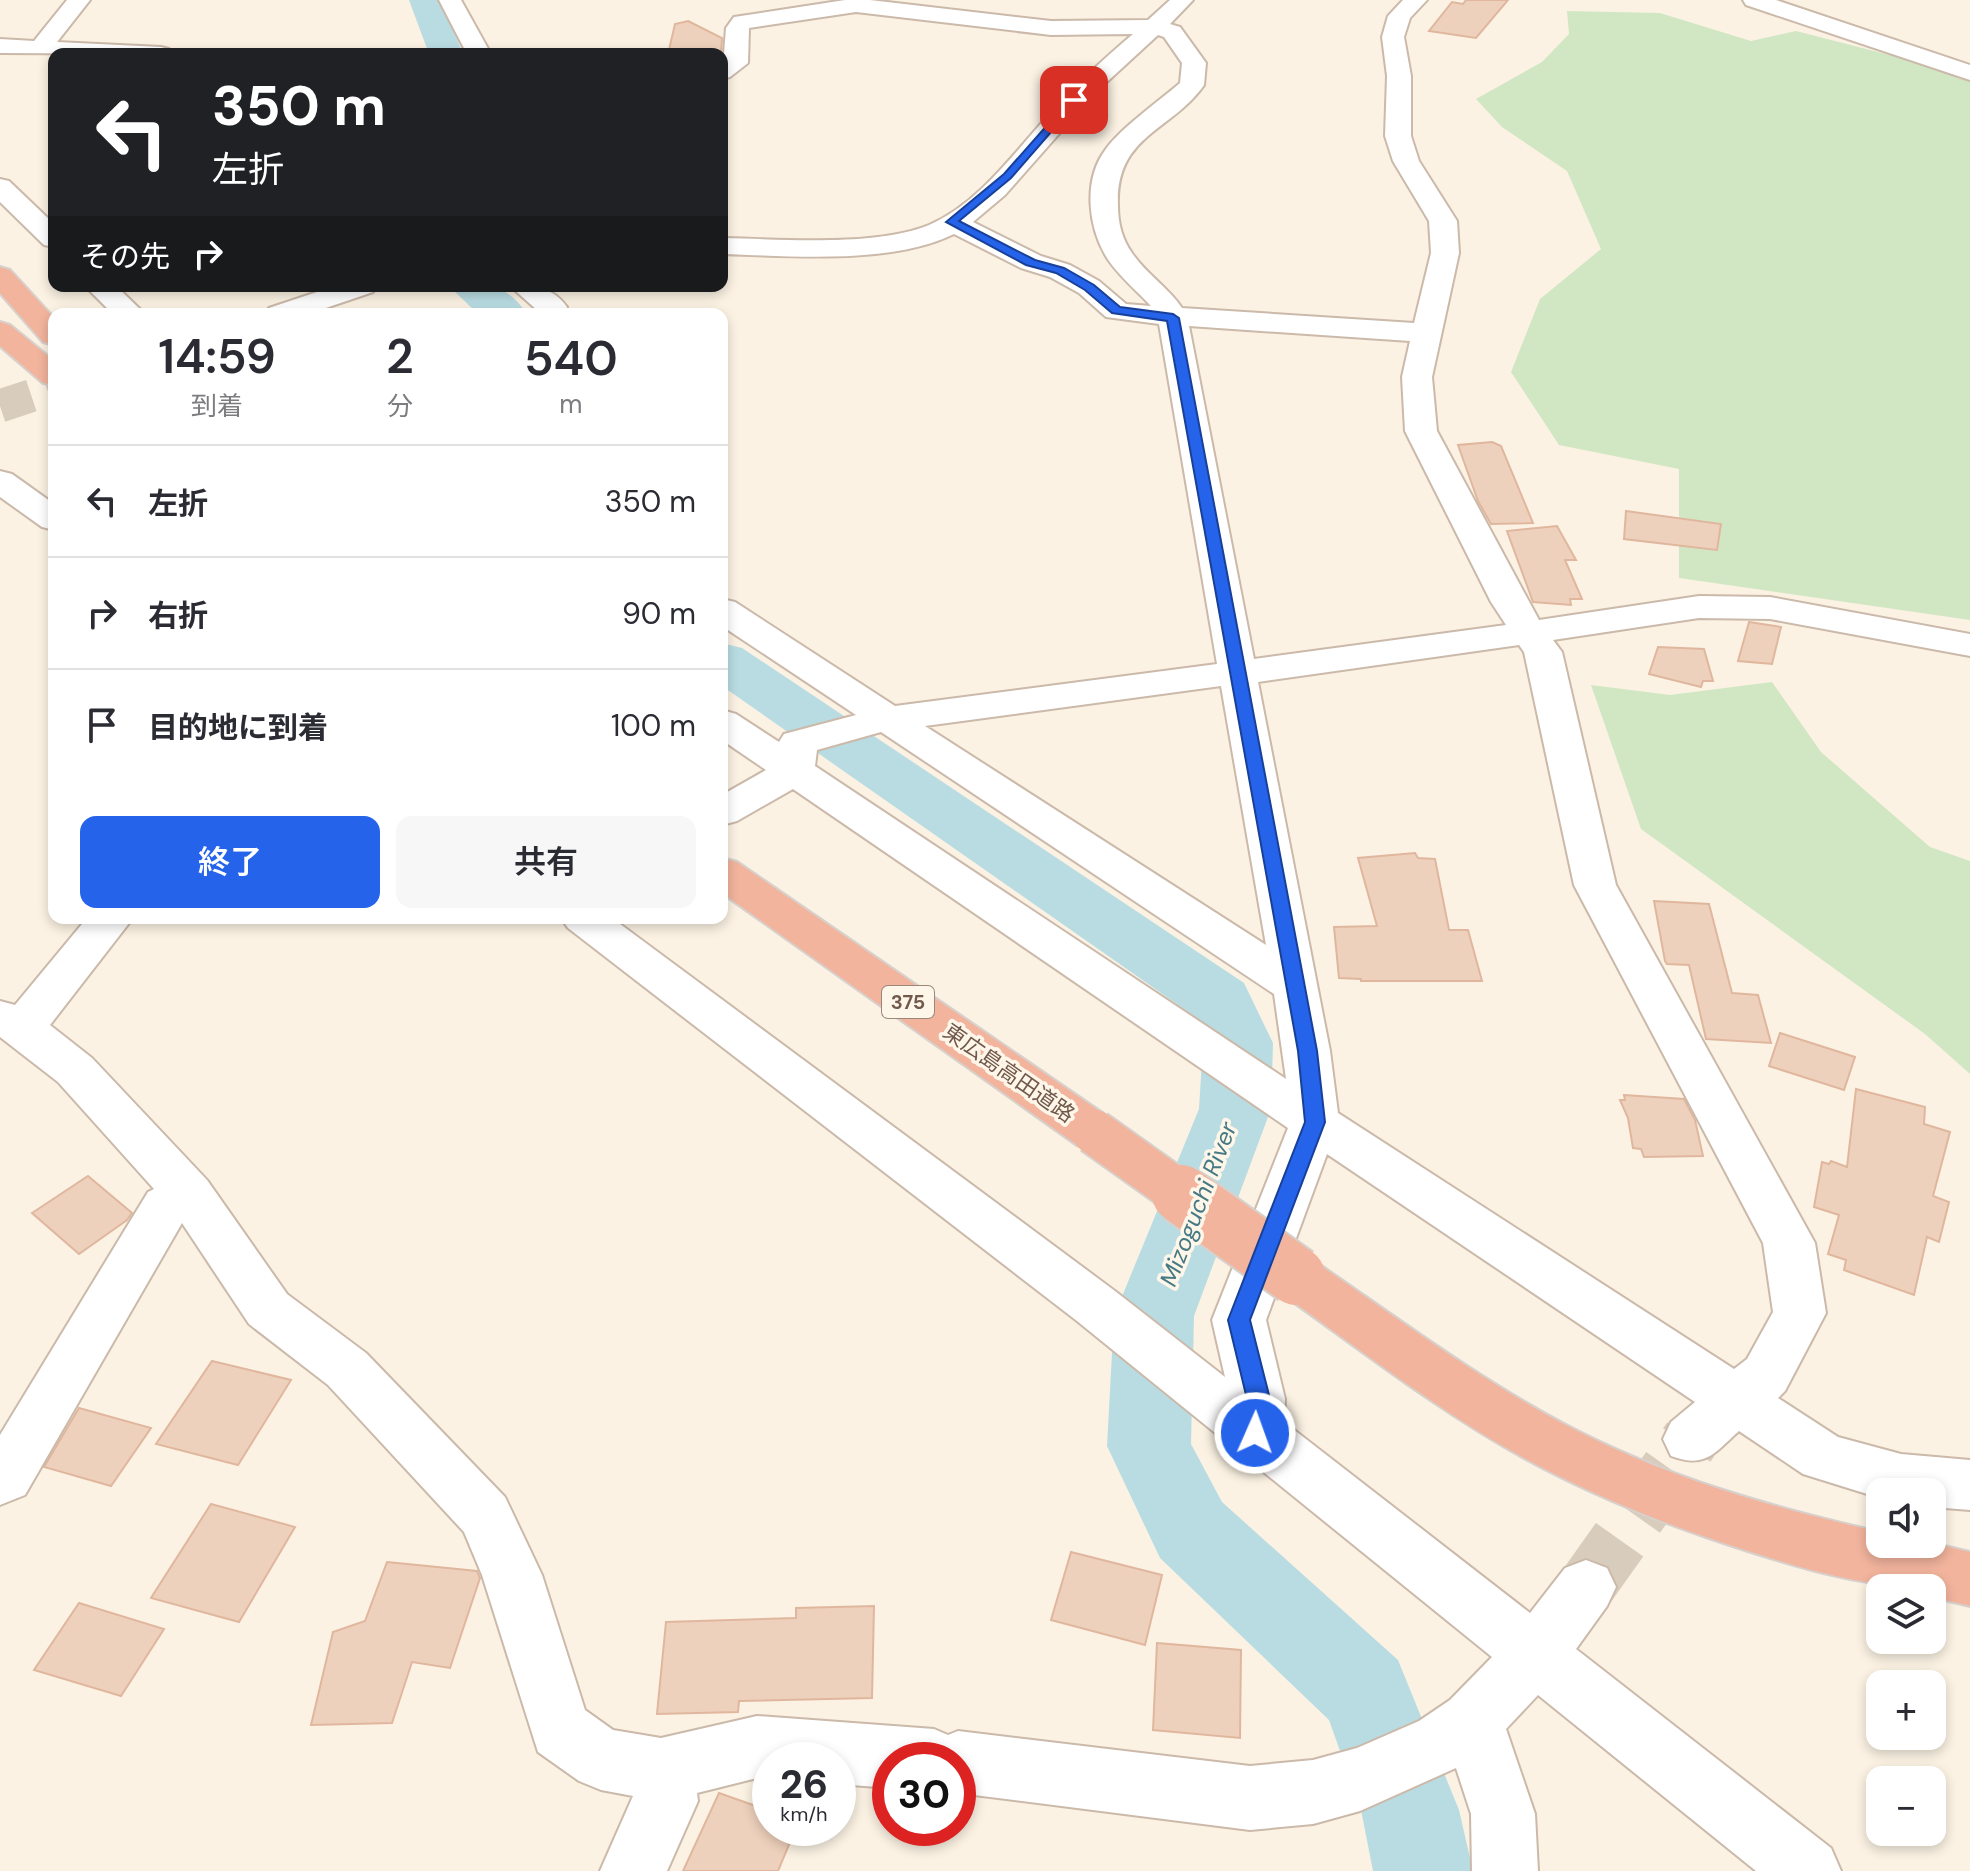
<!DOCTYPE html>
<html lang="ja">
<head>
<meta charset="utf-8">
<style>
	:root { --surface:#fff; --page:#f7f7f7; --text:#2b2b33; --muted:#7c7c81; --line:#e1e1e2; --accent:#2563eb }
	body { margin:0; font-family:"DM Sans","Noto Sans JP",sans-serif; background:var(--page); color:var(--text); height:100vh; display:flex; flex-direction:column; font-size:30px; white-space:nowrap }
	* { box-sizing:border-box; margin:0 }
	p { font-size:26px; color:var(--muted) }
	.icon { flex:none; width:44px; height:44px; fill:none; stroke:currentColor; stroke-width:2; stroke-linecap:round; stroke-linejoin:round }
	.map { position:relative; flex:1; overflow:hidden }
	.drawer { position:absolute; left:48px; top:308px; width:680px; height:616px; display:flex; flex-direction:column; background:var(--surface); border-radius:16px; box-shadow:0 4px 12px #0003 }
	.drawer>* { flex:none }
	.banner { position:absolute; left:48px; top:48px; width:680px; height:244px; border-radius:16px; box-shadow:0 4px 12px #0003; background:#202124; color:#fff; overflow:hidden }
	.fabs { position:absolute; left:1866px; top:1478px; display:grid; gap:16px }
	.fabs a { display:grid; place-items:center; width:80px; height:80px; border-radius:16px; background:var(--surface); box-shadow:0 4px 12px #0003; font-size:40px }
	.speed { position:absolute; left:752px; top:1742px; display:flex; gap:16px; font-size:40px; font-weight:700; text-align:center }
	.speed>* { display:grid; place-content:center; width:104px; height:104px; border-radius:50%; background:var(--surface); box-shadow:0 4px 12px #0003; line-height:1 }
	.speed small { font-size:20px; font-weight:400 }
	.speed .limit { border:12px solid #d22; background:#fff; color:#111 }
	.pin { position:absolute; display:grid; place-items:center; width:68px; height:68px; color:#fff; margin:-34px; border-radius:16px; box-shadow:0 4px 12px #0006 }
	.me { position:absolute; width:88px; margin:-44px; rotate:2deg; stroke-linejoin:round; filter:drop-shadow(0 0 6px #0008) }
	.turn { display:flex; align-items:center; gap:28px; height:168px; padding:0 32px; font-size:36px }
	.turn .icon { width:104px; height:104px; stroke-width:2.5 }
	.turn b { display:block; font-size:56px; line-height:68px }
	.then { display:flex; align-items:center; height:76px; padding:0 32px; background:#0003; gap:16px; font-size:30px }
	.eta { display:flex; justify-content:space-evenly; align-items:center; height:136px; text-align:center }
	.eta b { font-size:48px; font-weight:600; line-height:56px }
	.primary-button { display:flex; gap:16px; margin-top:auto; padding:16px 32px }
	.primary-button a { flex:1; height:92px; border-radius:16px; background:var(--accent); color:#fff; font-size:32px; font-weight:600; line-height:92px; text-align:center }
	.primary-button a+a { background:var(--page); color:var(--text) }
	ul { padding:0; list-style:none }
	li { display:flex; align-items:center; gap:24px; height:112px; padding:0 32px; border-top:2px solid var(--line) }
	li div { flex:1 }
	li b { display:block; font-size:30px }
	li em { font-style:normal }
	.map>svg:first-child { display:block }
</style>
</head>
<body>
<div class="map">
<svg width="1970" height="1871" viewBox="0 0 1970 1871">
	<rect width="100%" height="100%" fill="#fbf2e3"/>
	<g fill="#d1e7c3">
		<path d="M1567 11 1660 13 1751 41 1796 31 1921 63 1970 80V620L1679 578V469L1559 445 1511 372 1540 299 1601 249 1567 171 1502 127 1476 99 1542 62 1569 34Z"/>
		<path d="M1772 682 1821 752 1930 847 1970 861V1074L1925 1034 1641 829 1591 685 1670 695Z"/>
	</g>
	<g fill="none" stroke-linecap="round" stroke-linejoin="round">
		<g fill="#b9dce3" fill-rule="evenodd">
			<path d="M409 0H441L463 54H429Z"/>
			<path d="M449 286C485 286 504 280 527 314H478Z"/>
			<path d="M722 643 742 648 1244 983 1273 1043 1271 1109 1194 1316 1191 1444 1222 1502 1398 1660 1459 1810 1473 1871H1373L1361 1810 1329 1720 1160 1558 1107 1446 1114 1316 1199 1109 1203 1043 1191 1014 722 686Z"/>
		</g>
	</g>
	<g fill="#eed1bc" stroke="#e0b79e" stroke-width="2">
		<path d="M1466 0H1508L1476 38 1429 31 1452 2 1463 4Z"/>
		<path d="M688 21 722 38 721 54H668L675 24Z"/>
		<path d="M1492 442 1501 446 1533 523 1491 524 1478 501 1458 445Z"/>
		<path d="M1626 511 1721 524 1717 550 1624 539Z"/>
		<path d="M1557 526 1576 560H1565L1582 599H1570L1571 605 1533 602 1507 531Z"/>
		<path d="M1749 622 1781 627 1772 664 1738 661Z"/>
		<path d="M1658 647 1704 649 1713 681H1703L1701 687 1649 674Z"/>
		<path d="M1415 853 1418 858 1435 859 1449 930H1468L1482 981H1361V979L1339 978 1334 927 1377 926 1358 858Z"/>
		<path d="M1654 901 1709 904 1732 993 1758 995 1771 1043 1706 1039 1689 965 1667 964 1665 961Z"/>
		<path d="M1780 1033 1855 1057 1844 1090 1769 1066Z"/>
		<path d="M1856 1089 1925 1107 1924 1124 1950 1132 1933 1196 1949 1202 1939 1242 1927 1237 1914 1295 1844 1270 1846 1260 1828 1254 1839 1215 1814 1207 1822 1162 1829 1164 1831 1161 1847 1167Z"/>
		<path d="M1624 1095 1684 1099 1695 1120 1703 1156 1644 1157 1641 1149 1633 1148 1628 1118 1620 1100H1625Z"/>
		<path d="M88 1176 132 1213 127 1220 79 1254 32 1213Z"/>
		<path d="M212 1361 291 1380 238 1465 156 1444Z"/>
		<path d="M79 1408 151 1428 111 1486 44 1467Z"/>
		<path d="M211 1504 295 1527 239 1622 151 1598Z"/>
		<path d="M1071 1552 1162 1575 1145 1645 1051 1620Z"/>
		<path d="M387 1562 477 1571 480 1578 450 1668 412 1662 392 1723 311 1725 333 1632 365 1621Z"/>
		<path d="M79 1603 164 1629 121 1696 34 1670Z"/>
		<path d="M874 1606 872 1698 739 1701 738 1712 657 1714 666 1622 796 1618V1608Z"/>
		<path d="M1157 1643 1241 1650 1240 1738 1153 1730Z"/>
		<path d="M719 1793 770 1811V1828H796L778 1871H683Z"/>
	</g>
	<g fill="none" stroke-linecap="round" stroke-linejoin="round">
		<path stroke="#d8ccbd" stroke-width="33" stroke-dasharray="33 17" stroke-linecap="butt" d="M0 406 54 388"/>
		<path stroke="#d8ccbd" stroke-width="58" stroke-dasharray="58 29" stroke-linecap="butt" d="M1586 1587 1691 1439"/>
		<g stroke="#cbb9aa" stroke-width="4">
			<g id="minor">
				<path d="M67 0H90L57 42 161 47 169 49 173 54 0 53V39L34 41Z"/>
				<path d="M439 0H461L491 54H467Z"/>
				<path d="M845 0H870L1051 21 1148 20 1170 0H1193L1170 24 1180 27 1206 63 1204 85C1171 132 1115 135 1118 206 1118 223 1122 239 1132 253 1146 274 1168 287 1182 308L1414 323 1431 253 1429 221 1393 161 1385 136 1387 76 1382 37 1388 16 1403 0H1427L1410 18 1404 37 1411 76V136L1419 161 1457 221 1459 253 1432 377 1437 431 1539 620 1699 596 1770 597 1970 634V656L1770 619 1699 618 1553 640 1562 652 1616 885 1815 1243 1826 1313 1785 1391 1778 1398 1838 1437 1901 1454 1970 1460V1510L1932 1507V1492H1880V1498L1803 1474 1739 1431C1714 1453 1706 1469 1671 1456L1663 1439 1671 1422 1695 1402 1327 1154 1266 1320 1285 1399 1284 1422 1530 1613 1565 1568 1586 1560 1607 1568 1616 1587 1607 1606 1576 1649 1831 1848 1841 1871H1756L1538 1695 1506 1729 1535 1814 1538 1871H1472L1471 1814 1456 1768 1360 1811 1313 1824 1250 1830 958 1793V1760H890V1788L838 1784V1760H770V1779L757 1778 697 1793 698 1801 667 1871H600L633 1796 601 1790 579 1781 538 1752 482 1575 464 1532 328 1385 249 1324 182 1223 25 1495 0 1505V1435L148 1192 154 1189 58 1082 0 1037V1001L15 1005 87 918H133L50 1025 92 1058 207 1180 287 1294 366 1353 505 1497 542 1575 585 1710 613 1730 661 1738 757 1716 934 1729 948 1735 958 1731 1250 1766 1313 1760 1357 1748 1419 1721 1450 1700 1492 1657 1077 1321 568 928 561 918H612L1115 1291 1225 1377 1212 1320 1288 1128 793 789 737 821 722 825V795L766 770 722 740V710L736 714 779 742 784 734 856 715 722 626V599L735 602 895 706 1217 664 1159 324 1106 317 1079 293 1050 277 1021 268 954 234C891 265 791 256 722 254V238C781 239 875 247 929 225 980 203 1016 150 1053 110 1078 82 1105 58 1133 34L1051 35 856 12 749 28 748 63 730 77 722 79 726 28 734 17ZM1158 35 1164 37 1182 63 1180 83C1159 101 1121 128 1106 149 1082 180 1088 230 1109 261 1121 278 1137 291 1151 306L1126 304 1099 281 1070 265 1041 256 973 222 1005 195 1096 92ZM1189 326 1410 341 1402 377 1405 431 1491 602 1506 625 1254 659ZM1519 645 1524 652 1574 885 1763 1243 1773 1312 1747 1359 1734 1369 1338 1113 1330 1051 1258 682ZM1221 686 1266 945 925 726ZM881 732 1274 994 1286 1079 815 766 817 750Z"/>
				<path d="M1743 0H1776L1970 65V80L1746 5Z"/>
				<path d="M0 179 9 181 54 224V247L44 245 0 202Z"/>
				<path d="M85 286H116L145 314H113Z"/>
				<path d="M335 286H377L373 292 308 314H264L269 308Z"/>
				<path d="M510 286C533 286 552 286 567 307L566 314H536L537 310Z"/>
				<path d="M0 471 12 474 54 504V530L42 527 0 497Z"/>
			</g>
		</g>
		<g stroke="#d7d1cd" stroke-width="4">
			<g id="highway">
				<path d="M0 267 10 270 54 318V345L43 342 0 293Z"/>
				<path d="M0 322 10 325 54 361V385L43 383 0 346Z"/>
				<path d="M722 858 737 862 1111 1119 1118 1132 1111 1145 1094 1150 1077 1145 722 893Z"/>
				<path d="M1296 1255 1314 1261C1396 1317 1477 1378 1564 1424 1664 1477 1770 1507 1880 1532V1544L1932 1543 1970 1552V1606L1932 1597V1588C1870 1588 1807 1570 1748 1551 1672 1527 1595 1497 1524 1458 1437 1410 1358 1348 1278 1291L1270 1276 1278 1261Z"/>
			</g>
		</g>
		<use href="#minor" fill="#fff" fill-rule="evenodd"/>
		<use href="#highway" fill="#f2b49d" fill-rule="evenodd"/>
		<g stroke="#d7d1cd" stroke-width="48" stroke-linecap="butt">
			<path id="highway-bridge-far1" d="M1094 1132 1184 1196"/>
		</g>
		<g stroke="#d7d1cd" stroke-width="62" stroke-linecap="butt">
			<path id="highway-bridge" d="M1181 1194 1296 1276"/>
		</g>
		<use href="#highway-bridge-far1" stroke="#f2b49d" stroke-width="44"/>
		<use href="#highway-bridge" stroke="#f2b49d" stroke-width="58"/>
	</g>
	<path fill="#2563eb" stroke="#184099" stroke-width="2" d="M1071 98 1079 100 1011 178 959 221 1035 260 1064 268 1094 285 1120 307 1173 314 1179 318 1317 1051 1325 1122 1250 1320 1270 1399 1264 1440 1255 1443 1247 1440 1244 1433 1247 1399 1228 1320 1305 1122 1298 1051 1167 321 1112 313 1085 290 1056 273 1026 265 946 222 1004 174Z"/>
	<g text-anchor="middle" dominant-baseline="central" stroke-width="7" stroke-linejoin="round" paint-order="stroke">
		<rect fill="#fef6e9" stroke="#9b887a" stroke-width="2" x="882" y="986" width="52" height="32" rx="6"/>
		<g font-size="20" font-weight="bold" fill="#71594b">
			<text x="908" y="1002">375</text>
		</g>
		<g font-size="22" fill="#71594b" stroke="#fef6e9">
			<text transform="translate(1009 1073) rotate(35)">東広島高田道路</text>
		</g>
		<g font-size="24" font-style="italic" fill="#467984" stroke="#fef6e9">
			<text transform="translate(1198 1204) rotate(-69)">Mizoguchi River</text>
		</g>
	</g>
</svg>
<div class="fabs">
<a><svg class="icon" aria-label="sound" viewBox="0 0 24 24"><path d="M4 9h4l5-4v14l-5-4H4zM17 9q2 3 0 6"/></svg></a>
<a><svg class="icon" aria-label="layers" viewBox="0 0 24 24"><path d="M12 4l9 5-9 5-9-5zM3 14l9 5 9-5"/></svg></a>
<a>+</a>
<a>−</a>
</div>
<div class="speed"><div>26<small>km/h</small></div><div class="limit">30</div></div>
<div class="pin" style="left:1074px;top:100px;background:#d93025"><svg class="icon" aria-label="arrive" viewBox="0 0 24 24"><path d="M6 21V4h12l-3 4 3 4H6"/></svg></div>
<svg class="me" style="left:1255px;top:1433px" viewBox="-20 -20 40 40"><circle r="17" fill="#2563eb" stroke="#fff" stroke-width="3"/><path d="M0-11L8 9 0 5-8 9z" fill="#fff"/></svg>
<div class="banner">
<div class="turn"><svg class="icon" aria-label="left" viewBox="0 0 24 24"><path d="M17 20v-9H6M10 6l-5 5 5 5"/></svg><div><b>350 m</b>左折</div></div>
<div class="then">その先<svg class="icon" aria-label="right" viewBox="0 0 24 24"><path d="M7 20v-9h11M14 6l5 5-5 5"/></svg></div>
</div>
<section class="drawer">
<div class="eta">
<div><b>14:59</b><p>到着</p></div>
<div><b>2</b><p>分</p></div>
<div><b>540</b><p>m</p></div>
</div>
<ul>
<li><svg class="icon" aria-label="left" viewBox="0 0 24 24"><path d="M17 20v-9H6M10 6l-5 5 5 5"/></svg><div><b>左折</b></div><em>350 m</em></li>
<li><svg class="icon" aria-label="right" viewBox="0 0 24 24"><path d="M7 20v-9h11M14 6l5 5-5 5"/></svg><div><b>右折</b></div><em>90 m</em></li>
<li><svg class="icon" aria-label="arrive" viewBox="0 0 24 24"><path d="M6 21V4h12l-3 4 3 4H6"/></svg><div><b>目的地に到着</b></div><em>100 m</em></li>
</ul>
<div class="primary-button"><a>終了</a><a>共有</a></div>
</section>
</div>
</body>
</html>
